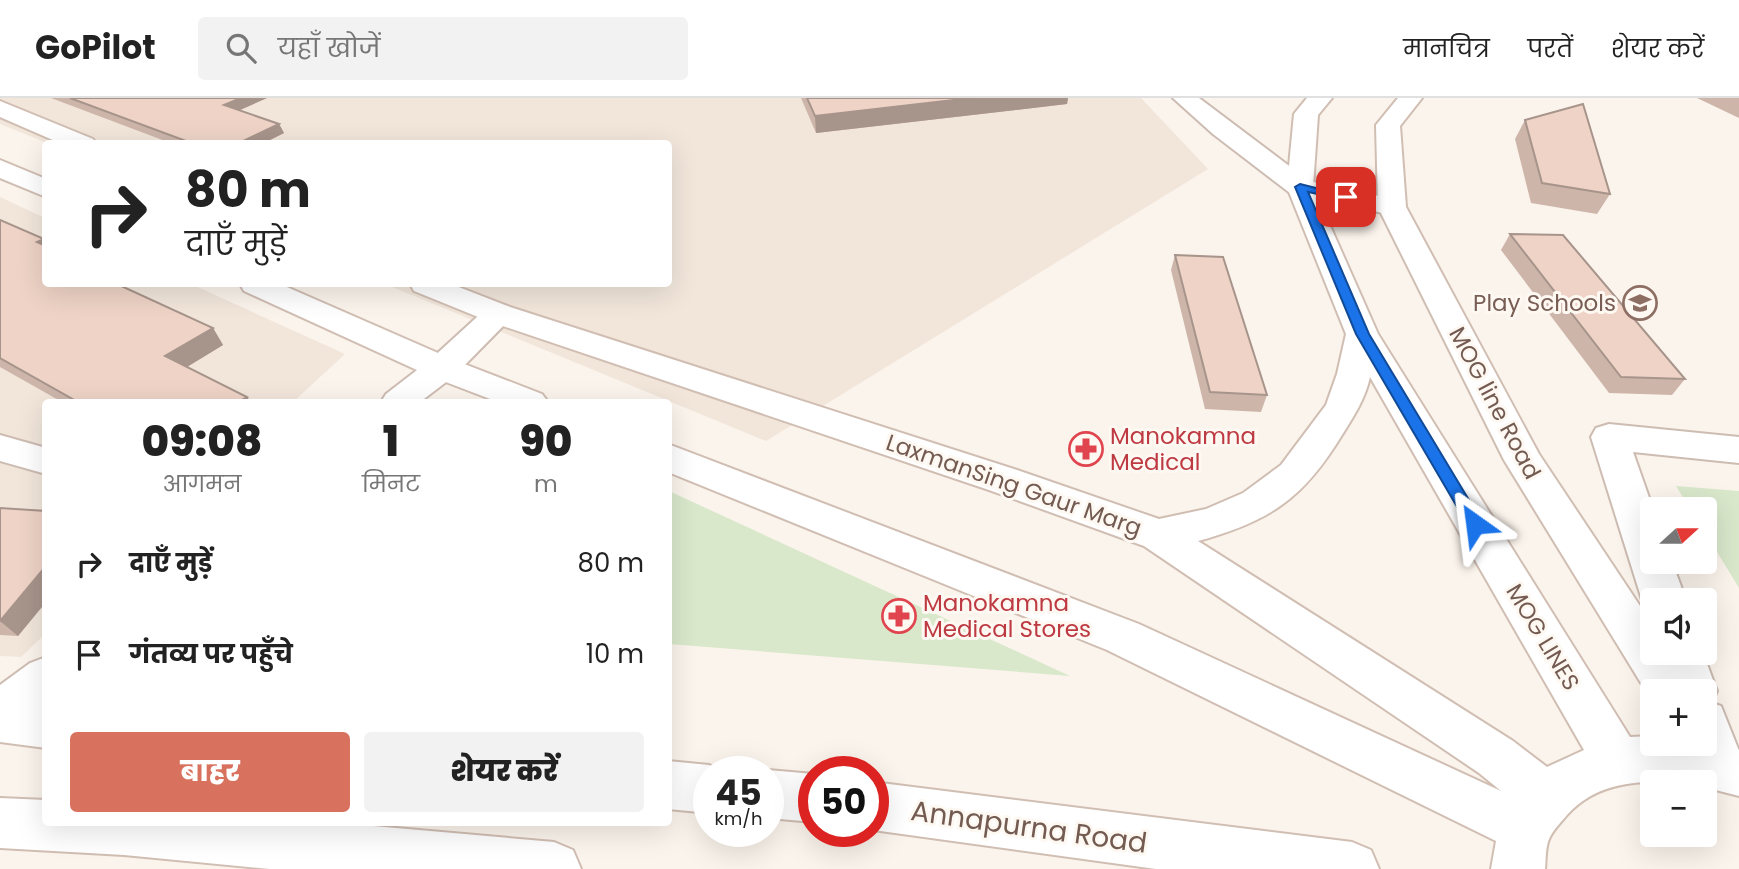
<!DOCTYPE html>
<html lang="hi">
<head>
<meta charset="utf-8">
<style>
	:root { --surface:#fff; --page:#f2f2f2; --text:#222; --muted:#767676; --line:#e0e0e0; --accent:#d8715e }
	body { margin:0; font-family:Poppins,"Noto Sans Devanagari",sans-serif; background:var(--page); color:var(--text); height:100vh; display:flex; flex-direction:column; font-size:26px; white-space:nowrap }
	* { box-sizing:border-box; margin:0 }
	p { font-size:23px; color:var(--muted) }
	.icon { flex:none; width:38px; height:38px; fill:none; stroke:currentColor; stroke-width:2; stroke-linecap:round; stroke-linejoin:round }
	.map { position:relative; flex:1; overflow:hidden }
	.details { position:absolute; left:42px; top:301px; width:630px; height:427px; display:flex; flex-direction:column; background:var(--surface); border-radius:7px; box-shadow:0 7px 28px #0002 }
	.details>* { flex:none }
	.banner { position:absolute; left:42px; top:42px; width:630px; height:147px; border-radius:7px; box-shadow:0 7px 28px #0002; background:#fff; color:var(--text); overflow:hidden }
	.needle { width:46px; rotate:69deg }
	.fabs { position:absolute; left:1640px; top:399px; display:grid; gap:14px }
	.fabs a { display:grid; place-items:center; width:77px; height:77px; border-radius:7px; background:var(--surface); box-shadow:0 7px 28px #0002; font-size:35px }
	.speed { position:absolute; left:693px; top:658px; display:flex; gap:14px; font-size:35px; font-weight:700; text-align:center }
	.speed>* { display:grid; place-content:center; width:91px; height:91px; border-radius:50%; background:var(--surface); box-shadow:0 7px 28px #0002; line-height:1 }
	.speed small { font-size:18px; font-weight:400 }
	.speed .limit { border:10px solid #d22; background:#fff; color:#111 }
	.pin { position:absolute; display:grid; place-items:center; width:60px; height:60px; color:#fff; margin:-30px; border-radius:14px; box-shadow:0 4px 10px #0006 }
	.me { position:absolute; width:77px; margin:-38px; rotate:329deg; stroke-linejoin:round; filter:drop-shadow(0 0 5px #0008) }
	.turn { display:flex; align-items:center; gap:24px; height:147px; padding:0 28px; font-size:32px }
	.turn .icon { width:91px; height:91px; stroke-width:2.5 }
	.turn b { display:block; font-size:49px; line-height:60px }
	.eta { display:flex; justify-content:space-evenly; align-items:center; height:119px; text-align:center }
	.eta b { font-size:42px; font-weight:800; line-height:49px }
	.primary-button { display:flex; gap:14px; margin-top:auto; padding:14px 28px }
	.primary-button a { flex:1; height:80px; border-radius:7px; background:var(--accent); color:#fff; font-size:28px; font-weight:800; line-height:80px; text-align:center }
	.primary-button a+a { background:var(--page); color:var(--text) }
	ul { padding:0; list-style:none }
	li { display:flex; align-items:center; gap:21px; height:91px; padding:0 28px }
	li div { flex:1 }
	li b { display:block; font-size:26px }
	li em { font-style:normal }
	header { display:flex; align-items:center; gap:42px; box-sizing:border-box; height:98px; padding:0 35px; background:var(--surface); border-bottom:2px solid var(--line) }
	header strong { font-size:33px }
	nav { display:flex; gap:38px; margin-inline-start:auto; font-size:24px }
	.search { width:490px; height:63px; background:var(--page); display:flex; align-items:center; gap:18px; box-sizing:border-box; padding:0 24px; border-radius:7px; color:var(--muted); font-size:26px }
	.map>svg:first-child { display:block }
</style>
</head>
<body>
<header>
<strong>GoPilot</strong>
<div class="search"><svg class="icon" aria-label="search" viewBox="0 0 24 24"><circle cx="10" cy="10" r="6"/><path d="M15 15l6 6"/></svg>यहाँ खोजें</div>
<nav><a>मानचित्र</a><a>परतें</a><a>शेयर करें</a></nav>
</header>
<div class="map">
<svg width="1739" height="771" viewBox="0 0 1739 771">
	<rect width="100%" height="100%" fill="#fbf4ec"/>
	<g fill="#f2e6db">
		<path d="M0 0H1141L1208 71 766 343 385 186H668V46L47 45 0 26Z"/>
		<path d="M0 99 45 120 46 186H191L345 256 293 304H46L45 536 21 559 0 558Z"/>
	</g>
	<g fill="#d9e8cb">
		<path d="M1676 388 1739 393V490L1705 434 1704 411H1690Z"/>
		<path d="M669 393 1070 578 669 546Z"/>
	</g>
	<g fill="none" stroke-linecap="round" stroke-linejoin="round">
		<g stroke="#cdbcb2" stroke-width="4">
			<g id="minor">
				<path d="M1173 0H1199L1309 83 1402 103 1406 109 1402 115 1392 117 1290 95 1213 36Z"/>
				<path d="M499 206 510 209 515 216 454 278 420 304H381L386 296 430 262 488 209Z"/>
				<path d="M1609 326 1739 339V365L1633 354 1653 411 1652 464H1672L1686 502H1652V515L1642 502 1591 339 1596 330Z"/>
				<path d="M0 337 46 350V376L0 363Z"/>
				<path d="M1659 555H1703L1717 593 1712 605 1721 608 1739 653 1738 685 1720 692 1702 684 1688 646H1704V593H1671Z"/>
				<path d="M46 559V606L17 629 0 635V587L30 565Z"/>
			</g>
		</g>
		<g stroke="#d1beb3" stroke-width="4">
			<g id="secondary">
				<path d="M1307 0H1332L1318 17 1313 89 1378 236 1630 639 1652 638V646H1704V643L1739 652V698L1704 689V684C1655 684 1603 677 1567 717 1561 724 1554 731 1550 739 1545 748 1546 761 1545 771H1491L1496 743 1107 552 668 374V346L1139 526 1501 693 1479 675 1144 448 989 392 488 223 414 193 410 186H451L510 209 1017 372 1159 421 1206 411 1243 395 1281 367 1326 307 1337 276 1346 236 1287 89 1294 16ZM1370 279 1584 652 1547 669 1513 643 1198 443C1270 423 1303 401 1342 337 1354 318 1365 301 1370 279Z"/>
				<path d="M1398 0H1422L1400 28 1406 109 1539 356 1652 526V555H1671L1694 593H1652V603L1504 362 1378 109 1376 27Z"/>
				<path d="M0 3 93 41 96 46H62L0 19Z"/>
				<path d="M0 62 46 81V99L0 80Z"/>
				<path d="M240 186H280L454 262 542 296 548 304H498L430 278 244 193Z"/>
				<path d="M0 602 46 607V650L0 644Z"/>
				<path d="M668 663 709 667 726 674H709V715L668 711Z"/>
				<path d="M768 672 814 676V724L768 720V674H764Z"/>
				<path d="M873 684 1352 744 1371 752 1379 771H1156L873 732Z"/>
				<path d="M0 700 46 702V724H328L554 744 573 752 581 771H270L124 757 0 750Z"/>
			</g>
		</g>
		<use href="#minor" fill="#fff" fill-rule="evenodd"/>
		<use href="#secondary" fill="#fff" fill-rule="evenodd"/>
	</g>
	<g fill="#cdb5aa">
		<path d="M51 0H267L239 12 279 26 284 35 262 46H173Z"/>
		<path d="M801 0H1068L1067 6 816 35Z"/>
		<path d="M1697 0H1739V20Z"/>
		<path d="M1525 22 1610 96 1597 116 1531 105 1515 41Z"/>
		<path d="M0 122 44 141 46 142V186L213 230 223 247 187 269 247 299 251 304H62L0 269Z"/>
		<path d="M1510 136 1685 281 1672 297 1609 295 1501 152Z"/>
		<path d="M1175 157 1267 297 1261 314 1205 311 1171 172Z"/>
		<path d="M0 410 46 413V504L18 538 0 537Z"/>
	</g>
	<g fill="#a7948b">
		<path d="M241 0H267L229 17 224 7Z"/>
		<path d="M971 0H1068L1067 6 816 35 815 18Z"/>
		<path d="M279 26 284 35 262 46H237Z"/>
		<path d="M44 141 46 142V155L37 144Z"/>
		<path d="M213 230 223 247 177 275 165 258Z"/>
		<path d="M247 299 251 304H238Z"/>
		<path d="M46 468V504L18 538 0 523Z"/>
	</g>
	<g fill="#eed3c6" stroke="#a7948b" stroke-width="2">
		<path d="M70 0H241L224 7 279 26 237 46H194Z"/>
		<path d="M807 0H971L815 18Z"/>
		<path d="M1583 6 1610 96 1542 85 1525 22Z"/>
		<path d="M0 122 44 141 37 144 46 148V186H117L213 230 165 258 247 299 238 304H78L0 260Z"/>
		<path d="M1510 136 1563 137 1685 281 1621 279Z"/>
		<path d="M1175 157 1223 159 1267 297 1210 294Z"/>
		<path d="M0 410 46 413V468L0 523Z"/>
	</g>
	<path fill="#1a73e8" stroke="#114b97" stroke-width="2" d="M1300 86 1352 99 1346 102 1308 94 1369 236 1481 422 1484 426 1481 431H1470L1356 236 1295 89Z"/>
	<defs>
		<g id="school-ring" transform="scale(1.75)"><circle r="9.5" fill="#fef8f2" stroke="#8d6e63" stroke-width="1.5"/><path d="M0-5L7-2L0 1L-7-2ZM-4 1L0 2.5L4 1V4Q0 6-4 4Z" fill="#8d6e63"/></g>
		<g id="pharmacy-ring" transform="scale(1.75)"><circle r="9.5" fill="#fef8f2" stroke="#e0444e" stroke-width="1.5"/><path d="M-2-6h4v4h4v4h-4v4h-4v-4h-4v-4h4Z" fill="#e0444e"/></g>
	</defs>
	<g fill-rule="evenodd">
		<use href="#school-ring" x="1640" y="205"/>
		<use href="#pharmacy-ring" x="1086" y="351"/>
		<use href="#pharmacy-ring" x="899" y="518"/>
	</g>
	<g text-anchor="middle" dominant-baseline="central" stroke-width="6" stroke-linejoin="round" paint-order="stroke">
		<g font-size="23" fill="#785e54" stroke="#fef8f2" text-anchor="end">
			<text x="1616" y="205">Play Schools</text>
		</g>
		<g font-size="23" fill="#745b51" stroke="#fef8f2">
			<text transform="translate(1495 305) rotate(62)">MOG line Road</text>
			<text transform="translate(1014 387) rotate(19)">LaxmanSing Gaur Marg</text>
			<text transform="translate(1543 539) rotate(59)">MOG LINES</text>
		</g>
		<g font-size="23" fill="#be3a42" stroke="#fef8f2" text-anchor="start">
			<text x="1110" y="338">Manokamna<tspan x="1110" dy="26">Medical</tspan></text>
			<text x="923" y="505">Manokamna<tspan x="923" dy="26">Medical Stores</tspan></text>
		</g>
		<g font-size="28" fill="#745b51" stroke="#fef8f2">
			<text transform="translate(1029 729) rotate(8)">Annapurna Road</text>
		</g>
	</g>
</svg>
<div class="fabs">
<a><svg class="needle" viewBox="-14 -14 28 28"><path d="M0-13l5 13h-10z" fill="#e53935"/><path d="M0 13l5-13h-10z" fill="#767676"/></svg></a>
<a><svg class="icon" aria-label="sound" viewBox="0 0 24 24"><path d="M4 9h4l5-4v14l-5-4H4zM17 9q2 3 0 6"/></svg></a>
<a>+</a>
<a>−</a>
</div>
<div class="speed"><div>45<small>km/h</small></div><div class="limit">50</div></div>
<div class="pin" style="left:1346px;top:99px;background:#d93025"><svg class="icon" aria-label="arrive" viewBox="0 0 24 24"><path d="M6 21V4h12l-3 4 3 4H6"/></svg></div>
<svg class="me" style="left:1475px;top:426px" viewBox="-20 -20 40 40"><path d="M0-17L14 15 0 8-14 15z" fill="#1a73e8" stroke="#fff" stroke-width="4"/></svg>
<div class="banner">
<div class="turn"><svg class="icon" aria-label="right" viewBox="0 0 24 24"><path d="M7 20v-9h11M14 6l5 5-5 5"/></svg><div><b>80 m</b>दाएँ मुड़ें</div></div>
</div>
<section class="details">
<div class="eta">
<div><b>09:08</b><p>आगमन</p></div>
<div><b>1</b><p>मिनट</p></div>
<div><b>90</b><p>m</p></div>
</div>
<ul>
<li><svg class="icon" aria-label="right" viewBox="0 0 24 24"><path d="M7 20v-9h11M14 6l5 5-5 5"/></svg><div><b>दाएँ मुड़ें</b></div><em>80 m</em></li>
<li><svg class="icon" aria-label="arrive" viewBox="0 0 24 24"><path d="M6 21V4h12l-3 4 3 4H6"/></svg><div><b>गंतव्य पर पहुँचे</b></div><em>10 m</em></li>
</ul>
<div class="primary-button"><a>बाहर</a><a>शेयर करें</a></div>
</section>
</div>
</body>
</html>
